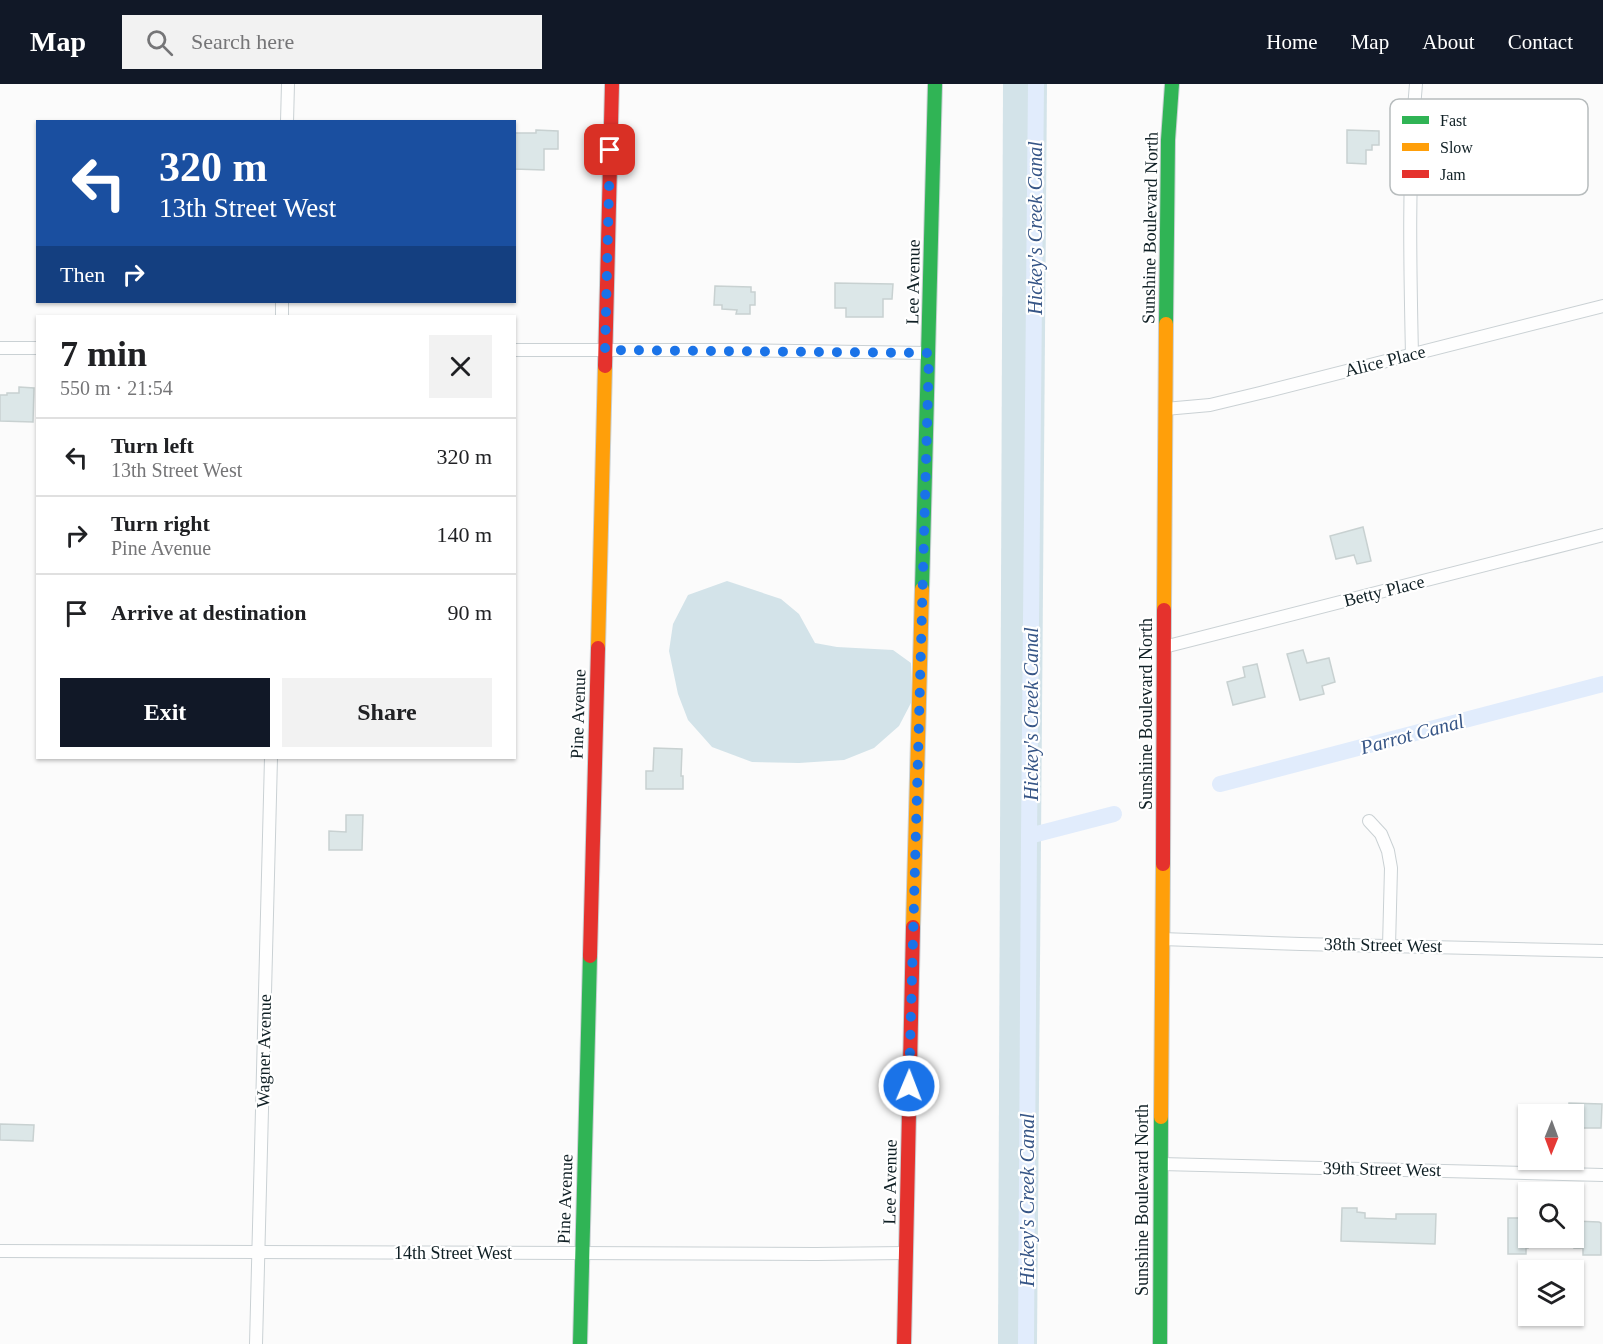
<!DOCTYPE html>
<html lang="en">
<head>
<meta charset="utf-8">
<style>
	:root { --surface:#fff; --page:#f2f2f2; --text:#202124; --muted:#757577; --line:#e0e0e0; --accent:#111827 }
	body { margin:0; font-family:Georgia,serif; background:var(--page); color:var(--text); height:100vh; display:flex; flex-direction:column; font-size:22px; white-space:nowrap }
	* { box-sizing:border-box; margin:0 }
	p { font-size:20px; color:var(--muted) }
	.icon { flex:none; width:33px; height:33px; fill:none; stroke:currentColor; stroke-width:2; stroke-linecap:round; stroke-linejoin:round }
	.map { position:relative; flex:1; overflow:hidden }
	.sheet { position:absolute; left:36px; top:231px; width:480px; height:444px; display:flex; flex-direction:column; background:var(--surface); border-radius:0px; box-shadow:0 2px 4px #0004 }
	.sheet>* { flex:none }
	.guide { position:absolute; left:36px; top:36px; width:480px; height:183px; border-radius:0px; box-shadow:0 2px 4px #0004; background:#1a4fa0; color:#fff; overflow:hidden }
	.needle { width:39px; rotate:181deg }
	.buttons { position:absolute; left:1518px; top:1020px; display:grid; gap:12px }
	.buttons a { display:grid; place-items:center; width:66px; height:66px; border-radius:0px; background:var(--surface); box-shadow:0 2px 4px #0004; font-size:30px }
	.pin { position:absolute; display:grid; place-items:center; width:51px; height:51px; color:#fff; margin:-26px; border-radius:12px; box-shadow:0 3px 9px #0006 }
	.me { position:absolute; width:66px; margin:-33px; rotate:1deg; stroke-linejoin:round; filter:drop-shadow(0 0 4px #0008) }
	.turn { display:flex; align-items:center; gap:21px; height:126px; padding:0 24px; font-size:27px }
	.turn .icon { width:78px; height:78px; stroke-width:2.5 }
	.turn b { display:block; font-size:42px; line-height:51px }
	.then { display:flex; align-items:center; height:57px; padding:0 24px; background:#0003; gap:12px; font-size:22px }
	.round { display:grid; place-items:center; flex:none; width:63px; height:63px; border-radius:0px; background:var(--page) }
	.overview { display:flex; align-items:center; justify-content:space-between; height:102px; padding:0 24px }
	h1 { font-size:36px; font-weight:600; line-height:45px }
	.action { display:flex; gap:12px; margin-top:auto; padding:12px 24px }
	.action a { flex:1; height:69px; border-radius:0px; background:var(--accent); color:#fff; font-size:24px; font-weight:600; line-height:69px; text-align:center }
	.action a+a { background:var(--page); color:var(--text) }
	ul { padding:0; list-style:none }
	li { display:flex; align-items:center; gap:18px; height:78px; padding:0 24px; border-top:2px solid var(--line) }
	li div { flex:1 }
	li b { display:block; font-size:22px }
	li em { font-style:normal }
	header { display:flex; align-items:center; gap:36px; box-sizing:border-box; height:84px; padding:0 30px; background:var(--accent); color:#fff }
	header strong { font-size:28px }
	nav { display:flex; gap:33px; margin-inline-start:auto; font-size:21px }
	.search { width:420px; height:54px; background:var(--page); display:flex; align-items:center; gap:15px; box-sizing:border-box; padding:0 21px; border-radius:0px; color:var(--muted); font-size:22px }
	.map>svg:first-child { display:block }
</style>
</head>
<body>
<header>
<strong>Map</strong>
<div class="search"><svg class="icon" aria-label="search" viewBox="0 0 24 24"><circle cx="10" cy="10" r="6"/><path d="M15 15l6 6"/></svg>Search here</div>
<nav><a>Home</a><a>Map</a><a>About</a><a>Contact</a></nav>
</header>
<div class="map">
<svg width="1603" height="1260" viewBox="0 0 1603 1260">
	<rect width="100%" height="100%" fill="#fbfbfb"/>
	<g fill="#d3e3e9">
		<path d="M1003 0H1047L1037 1260H998Z"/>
		<path d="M727 497 781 515 799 530 815 559 837 563 893 566 911 579 912 617 899 642 874 664 844 676 799 679 752 678 712 663 688 636 678 610 669 567 673 540 688 511Z"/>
	</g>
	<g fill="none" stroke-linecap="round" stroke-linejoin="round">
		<g stroke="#e1ecfc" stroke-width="16">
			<path d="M1220 700 1603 600"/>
			<path d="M1029 752 1114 730"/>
			<path d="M1026 1260 1029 752 1036 0"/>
		</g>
	</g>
	<g fill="#dce7e8" stroke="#c8d1d1" stroke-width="1.5">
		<path d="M536 46 558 47V65H544V86L514 85V49H536Z"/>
		<path d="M1347 46 1379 47V61H1372V66H1366V80L1347 79Z"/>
		<path d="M835 199 893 200 892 215H883V233H846V224H835Z"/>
		<path d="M715 202 751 203V208H755V221H750V230H736L737 226 722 225V221H714Z"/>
		<path d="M19 303 34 304 33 338 0 337V311H7V309H19Z"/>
		<path d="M1363 443 1371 477 1357 480 1354 471 1336 475 1330 452Z"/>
		<path d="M1303 566 1307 579 1329 574 1335 598 1322 602 1324 610 1300 616 1287 570Z"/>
		<path d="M1257 580 1265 613 1233 621 1227 598 1245 593 1243 583Z"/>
		<path d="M654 664 682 665 681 692H683V705H646V687H653Z"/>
		<path d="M346 731H363L362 766H329V747L346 748Z"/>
		<path d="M1569 1019 1602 1020 1601 1044H1574V1030H1568Z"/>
		<path d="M0 1040 34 1041 33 1057 0 1056Z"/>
		<path d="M1342 1124H1357V1128L1365 1129V1134L1396 1135V1130H1436L1435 1160 1341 1157Z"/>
		<path d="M1508 1134H1522V1136L1528 1137V1164H1526V1170H1508Z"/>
		<path d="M1574 1137 1599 1138 1601 1139V1171H1583V1164H1574Z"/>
	</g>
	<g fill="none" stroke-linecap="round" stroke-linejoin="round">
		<g stroke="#cad1d4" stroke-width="14">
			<g id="street">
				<path d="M287 38 288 0"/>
				<path d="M282 232V218"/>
				<path d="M0 264H38"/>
				<path d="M514 266H732L929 269"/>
				<path d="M1412 271C1410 180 1408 90 1416 0"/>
				<path d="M1165 325 1210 321 1260 309 1603 222"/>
				<path d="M1164 563 1603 451"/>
				<path d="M1369 737 1381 750 1388 767 1391 784 1389 862"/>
				<path d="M1162 855 1301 860 1603 867"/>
				<path d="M1161 1080 1603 1091"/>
				<path d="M0 1167 816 1170 906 1169"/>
				<path d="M256 1260 271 674"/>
			</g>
		</g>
		<g stroke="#cad1d4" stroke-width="16">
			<g id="fast">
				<path d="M1166 240 1168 56 1172 0"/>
				<path d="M922 505 935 0"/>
				<path d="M580 1260 590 872"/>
				<path d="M1160 1260 1161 1033"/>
			</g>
		</g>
		<g stroke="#cad1d4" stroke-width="16">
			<g id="slow">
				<path d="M1164 526 1166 240"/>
				<path d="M598 564 605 282"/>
				<path d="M913 843 922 505"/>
				<path d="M1161 1033 1163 780"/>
			</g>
		</g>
		<g stroke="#cad1d4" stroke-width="16">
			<g id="jam">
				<path d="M605 282 612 0"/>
				<path d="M1163 780 1164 526"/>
				<path d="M590 872 598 564"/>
				<path d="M904 1260 913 843"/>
			</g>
		</g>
		<use href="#street" stroke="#fefefe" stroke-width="12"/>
		<use href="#fast" stroke="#30b455" stroke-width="14"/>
		<use href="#slow" stroke="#ff9f0a" stroke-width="14"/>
		<use href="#jam" stroke="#e5322d" stroke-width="14"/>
	</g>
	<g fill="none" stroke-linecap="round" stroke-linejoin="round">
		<path stroke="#1a73e8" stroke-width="10" stroke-dasharray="0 18" d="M610 66 605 266 929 269 909 1002"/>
	</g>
	<g text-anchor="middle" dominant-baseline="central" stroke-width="4.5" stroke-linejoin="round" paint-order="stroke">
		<g font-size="18" fill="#0f1f24" stroke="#fff">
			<text transform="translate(1150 144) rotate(-89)">Sunshine Boulevard North</text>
			<text transform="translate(913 198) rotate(-89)">Lee Avenue</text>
			<text transform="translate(1385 277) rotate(-14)">Alice Place</text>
			<text transform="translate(1384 507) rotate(-14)">Betty Place</text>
			<text transform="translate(578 630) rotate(-88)">Pine Avenue</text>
			<text transform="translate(1146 630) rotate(-90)">Sunshine Boulevard North</text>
			<text transform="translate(1383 861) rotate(1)">38th Street West</text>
			<text transform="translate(264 967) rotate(-89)">Wagner Avenue</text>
			<text transform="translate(1382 1085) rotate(1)">39th Street West</text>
			<text transform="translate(890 1098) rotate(-89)">Lee Avenue</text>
			<text transform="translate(565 1115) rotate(-88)">Pine Avenue</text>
			<text transform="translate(1142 1116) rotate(-90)">Sunshine Boulevard North</text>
			<text x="453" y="1169">14th Street West</text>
		</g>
		<g font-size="20" font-style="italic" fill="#365586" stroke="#fff">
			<text transform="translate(1035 144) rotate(-90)">Hickey's Creek Canal</text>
			<text transform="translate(1031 630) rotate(-90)">Hickey's Creek Canal</text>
			<text transform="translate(1412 650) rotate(-15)">Parrot Canal</text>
			<text transform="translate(1027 1116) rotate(-90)">Hickey's Creek Canal</text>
		</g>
	</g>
	<rect x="1390" y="15" width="198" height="96" rx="9" fill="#fff" stroke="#b7bcbd" stroke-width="1.5"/>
	<rect x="1402" y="32" width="27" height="8" fill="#30b455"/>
	<rect x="1402" y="59" width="27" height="8" fill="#ff9f0a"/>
	<rect x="1402" y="86" width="27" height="8" fill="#e5322d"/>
	<g font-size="16" fill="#0f1f24">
		<text x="1440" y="42">Fast</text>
		<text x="1440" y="69">Slow</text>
		<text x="1440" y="96">Jam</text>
	</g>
</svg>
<div class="buttons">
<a><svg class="needle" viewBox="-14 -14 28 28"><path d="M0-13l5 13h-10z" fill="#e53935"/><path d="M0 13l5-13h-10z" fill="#757577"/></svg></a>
<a><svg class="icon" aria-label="search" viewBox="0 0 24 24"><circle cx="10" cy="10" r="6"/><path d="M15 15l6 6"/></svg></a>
<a><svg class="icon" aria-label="layers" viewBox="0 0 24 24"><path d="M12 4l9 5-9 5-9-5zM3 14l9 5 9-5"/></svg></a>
</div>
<div class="pin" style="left:610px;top:66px;background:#d93025"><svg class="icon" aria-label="arrive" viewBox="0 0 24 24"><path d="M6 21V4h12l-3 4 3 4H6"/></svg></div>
<svg class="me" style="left:909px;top:1002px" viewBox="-20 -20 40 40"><circle r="17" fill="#1a73e8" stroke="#fff" stroke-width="3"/><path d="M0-11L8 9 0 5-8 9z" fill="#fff"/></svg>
<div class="guide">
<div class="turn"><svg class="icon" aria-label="left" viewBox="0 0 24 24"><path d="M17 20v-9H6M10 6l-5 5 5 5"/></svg><div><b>320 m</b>13th Street West</div></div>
<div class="then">Then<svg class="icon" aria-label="right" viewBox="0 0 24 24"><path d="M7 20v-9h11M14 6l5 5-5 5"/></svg></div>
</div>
<section class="sheet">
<div class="overview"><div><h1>7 min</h1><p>550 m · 21:54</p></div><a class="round"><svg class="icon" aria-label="close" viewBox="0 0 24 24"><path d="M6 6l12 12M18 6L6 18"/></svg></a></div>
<ul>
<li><svg class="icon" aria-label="left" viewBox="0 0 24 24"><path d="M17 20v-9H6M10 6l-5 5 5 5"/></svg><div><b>Turn left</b><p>13th Street West</p></div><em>320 m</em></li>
<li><svg class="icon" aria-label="right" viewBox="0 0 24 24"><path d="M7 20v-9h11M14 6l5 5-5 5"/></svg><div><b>Turn right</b><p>Pine Avenue</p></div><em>140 m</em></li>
<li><svg class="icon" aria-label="arrive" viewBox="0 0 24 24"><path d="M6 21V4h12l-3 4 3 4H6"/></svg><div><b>Arrive at destination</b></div><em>90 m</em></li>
</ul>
<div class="action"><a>Exit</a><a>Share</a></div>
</section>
</div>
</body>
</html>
